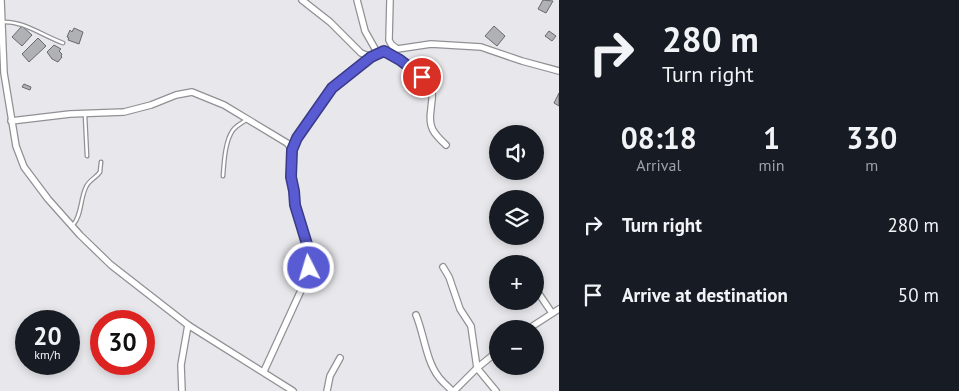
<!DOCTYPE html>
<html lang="en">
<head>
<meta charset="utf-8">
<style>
	:root { --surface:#171b24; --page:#20242c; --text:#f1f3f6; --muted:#9ea1a6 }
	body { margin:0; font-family:"PT Sans",sans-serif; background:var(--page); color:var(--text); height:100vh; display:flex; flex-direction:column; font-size:19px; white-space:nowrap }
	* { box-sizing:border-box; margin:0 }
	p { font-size:16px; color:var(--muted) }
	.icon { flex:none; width:28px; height:28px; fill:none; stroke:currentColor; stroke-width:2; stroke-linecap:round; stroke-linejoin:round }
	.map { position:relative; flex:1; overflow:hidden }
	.drawer { display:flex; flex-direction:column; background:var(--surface); width:400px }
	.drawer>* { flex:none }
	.guide { background:#171b24; color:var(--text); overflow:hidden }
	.tools { position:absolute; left:489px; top:125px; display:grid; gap:10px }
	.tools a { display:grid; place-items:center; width:55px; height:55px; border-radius:50%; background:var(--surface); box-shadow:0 2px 8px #0003; font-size:25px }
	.speed { position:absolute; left:15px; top:310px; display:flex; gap:10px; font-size:25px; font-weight:700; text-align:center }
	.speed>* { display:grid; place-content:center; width:65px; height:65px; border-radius:50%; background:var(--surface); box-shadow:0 2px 8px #0003; line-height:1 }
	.speed small { font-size:12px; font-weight:400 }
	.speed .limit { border:8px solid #d22; background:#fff; color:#111 }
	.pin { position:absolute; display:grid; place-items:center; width:42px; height:42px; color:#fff; margin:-21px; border:2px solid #fff; border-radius:50%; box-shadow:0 1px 5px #0007 }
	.me { position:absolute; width:55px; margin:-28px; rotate:355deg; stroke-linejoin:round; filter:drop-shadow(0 0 4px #0008) }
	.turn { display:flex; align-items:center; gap:18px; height:105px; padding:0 20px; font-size:22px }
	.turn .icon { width:65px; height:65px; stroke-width:2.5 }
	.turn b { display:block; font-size:35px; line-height:42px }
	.eta { display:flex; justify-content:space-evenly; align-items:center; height:85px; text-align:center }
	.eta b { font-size:30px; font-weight:800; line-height:35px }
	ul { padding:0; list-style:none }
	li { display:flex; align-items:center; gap:15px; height:70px; padding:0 20px }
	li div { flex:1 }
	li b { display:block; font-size:19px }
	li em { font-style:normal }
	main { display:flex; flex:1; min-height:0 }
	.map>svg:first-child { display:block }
</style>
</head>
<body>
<main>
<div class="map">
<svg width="559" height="391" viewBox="0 0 559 391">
	<rect width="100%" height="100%" fill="#e8e8ec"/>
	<g fill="#b0b1b5" stroke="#69696d">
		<path d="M543 0 553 1 546 13 538 9Z"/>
		<path d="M22 26 32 35 22 46 12 37Z"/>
		<path d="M494 26 505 36 497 46 485 36Z"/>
		<path d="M74 28 83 32 79 44 68 40 69 38 67 37 70 30 72 32Z"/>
		<path d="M549 31 556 36 552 41 545 36Z"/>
		<path d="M38 38 46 46 29 62 22 54Z"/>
		<path d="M54 45 61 49 59 51 62 54 61 56 62 57 58 62 52 59 47 52Z"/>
		<path d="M24 84 31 87 30 90 22 87Z"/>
		<path d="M559 93V106L554 103Z"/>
	</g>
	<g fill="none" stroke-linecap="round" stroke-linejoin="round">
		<g stroke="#909195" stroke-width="5">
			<g id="lane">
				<path d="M3 22C24 21 43 36 63 43"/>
				<path d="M85 115 87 156"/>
				<path d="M223 176C224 162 225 141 233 130 237 125 242 123 246 120"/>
				<path d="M73 225C82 215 80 199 86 187 89 180 96 178 100 172L101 162"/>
			</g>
		</g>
		<g stroke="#909195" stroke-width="8">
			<g id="street">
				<path d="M1 0 4 73 16 146 24 167 48 199 80 235 111 265 188 325 293 391"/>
				<path d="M302 0 330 22 361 53 371 57"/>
				<path d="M357 0 365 31 378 54"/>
				<path d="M390 0 389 40 391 44 396 48"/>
				<path d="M384 51C398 57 430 78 432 93 433 98 431 104 431 109 428 127 433 133 446 145"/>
				<path d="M11 121 70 114 124 112 151 105 176 95 192 92 224 105 287 143 292 150"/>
				<path d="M443 267 449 277 460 309 471 326 477 368 496 391"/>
				<path d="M535 288 552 313"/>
				<path d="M416 315C424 334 426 360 438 376 442 382 448 386 452 391"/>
				<path d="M528 329 559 309"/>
				<path d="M264 371 303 286 309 267 310 254 295 205 294 191 291 177 292 150 297 138 332 88 371 57 384 51 431 44 481 47 522 61 559 71"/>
				<path d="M182 391 181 365 188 325"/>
				<path d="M327 391 330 376 340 358"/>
				<path d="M454 391 477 368 498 351"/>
			</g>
		</g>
		<use href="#lane" stroke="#fff" stroke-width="2.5"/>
		<use href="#street" stroke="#fff" stroke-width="5.5"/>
	</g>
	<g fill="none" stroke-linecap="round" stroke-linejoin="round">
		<g stroke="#3a3b88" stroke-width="12">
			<path id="route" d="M309 268 310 254 295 205 294 191 291 177 292 150 297 138 332 88 371 57 384 51 400 60 422 77"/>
		</g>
		<use href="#route" stroke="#595bd2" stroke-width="9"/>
	</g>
</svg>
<div class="tools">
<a><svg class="icon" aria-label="sound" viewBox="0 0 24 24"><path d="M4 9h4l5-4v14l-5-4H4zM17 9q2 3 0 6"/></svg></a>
<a><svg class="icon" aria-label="layers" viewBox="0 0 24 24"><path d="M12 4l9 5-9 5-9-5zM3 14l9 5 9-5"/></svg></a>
<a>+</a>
<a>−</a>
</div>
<div class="speed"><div>20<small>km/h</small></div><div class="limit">30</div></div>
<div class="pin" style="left:422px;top:77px;background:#d93025"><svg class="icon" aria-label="arrive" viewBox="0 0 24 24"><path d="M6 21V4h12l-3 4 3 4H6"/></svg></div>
<svg class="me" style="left:309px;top:268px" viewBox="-20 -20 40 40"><circle r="17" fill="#595bd2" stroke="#fff" stroke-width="3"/><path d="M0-11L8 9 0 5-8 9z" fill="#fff"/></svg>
</div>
<section class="drawer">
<div class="guide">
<div class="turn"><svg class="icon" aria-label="right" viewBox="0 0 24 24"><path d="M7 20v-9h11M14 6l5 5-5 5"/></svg><div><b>280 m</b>Turn right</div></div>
</div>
<div class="eta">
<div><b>08:18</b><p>Arrival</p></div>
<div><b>1</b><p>min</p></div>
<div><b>330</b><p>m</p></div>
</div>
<ul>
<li><svg class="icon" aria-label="right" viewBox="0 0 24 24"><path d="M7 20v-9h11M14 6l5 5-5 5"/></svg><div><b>Turn right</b></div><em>280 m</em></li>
<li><svg class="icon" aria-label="arrive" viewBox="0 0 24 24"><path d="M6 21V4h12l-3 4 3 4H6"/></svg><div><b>Arrive at destination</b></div><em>50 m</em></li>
</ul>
</section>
</main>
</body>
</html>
